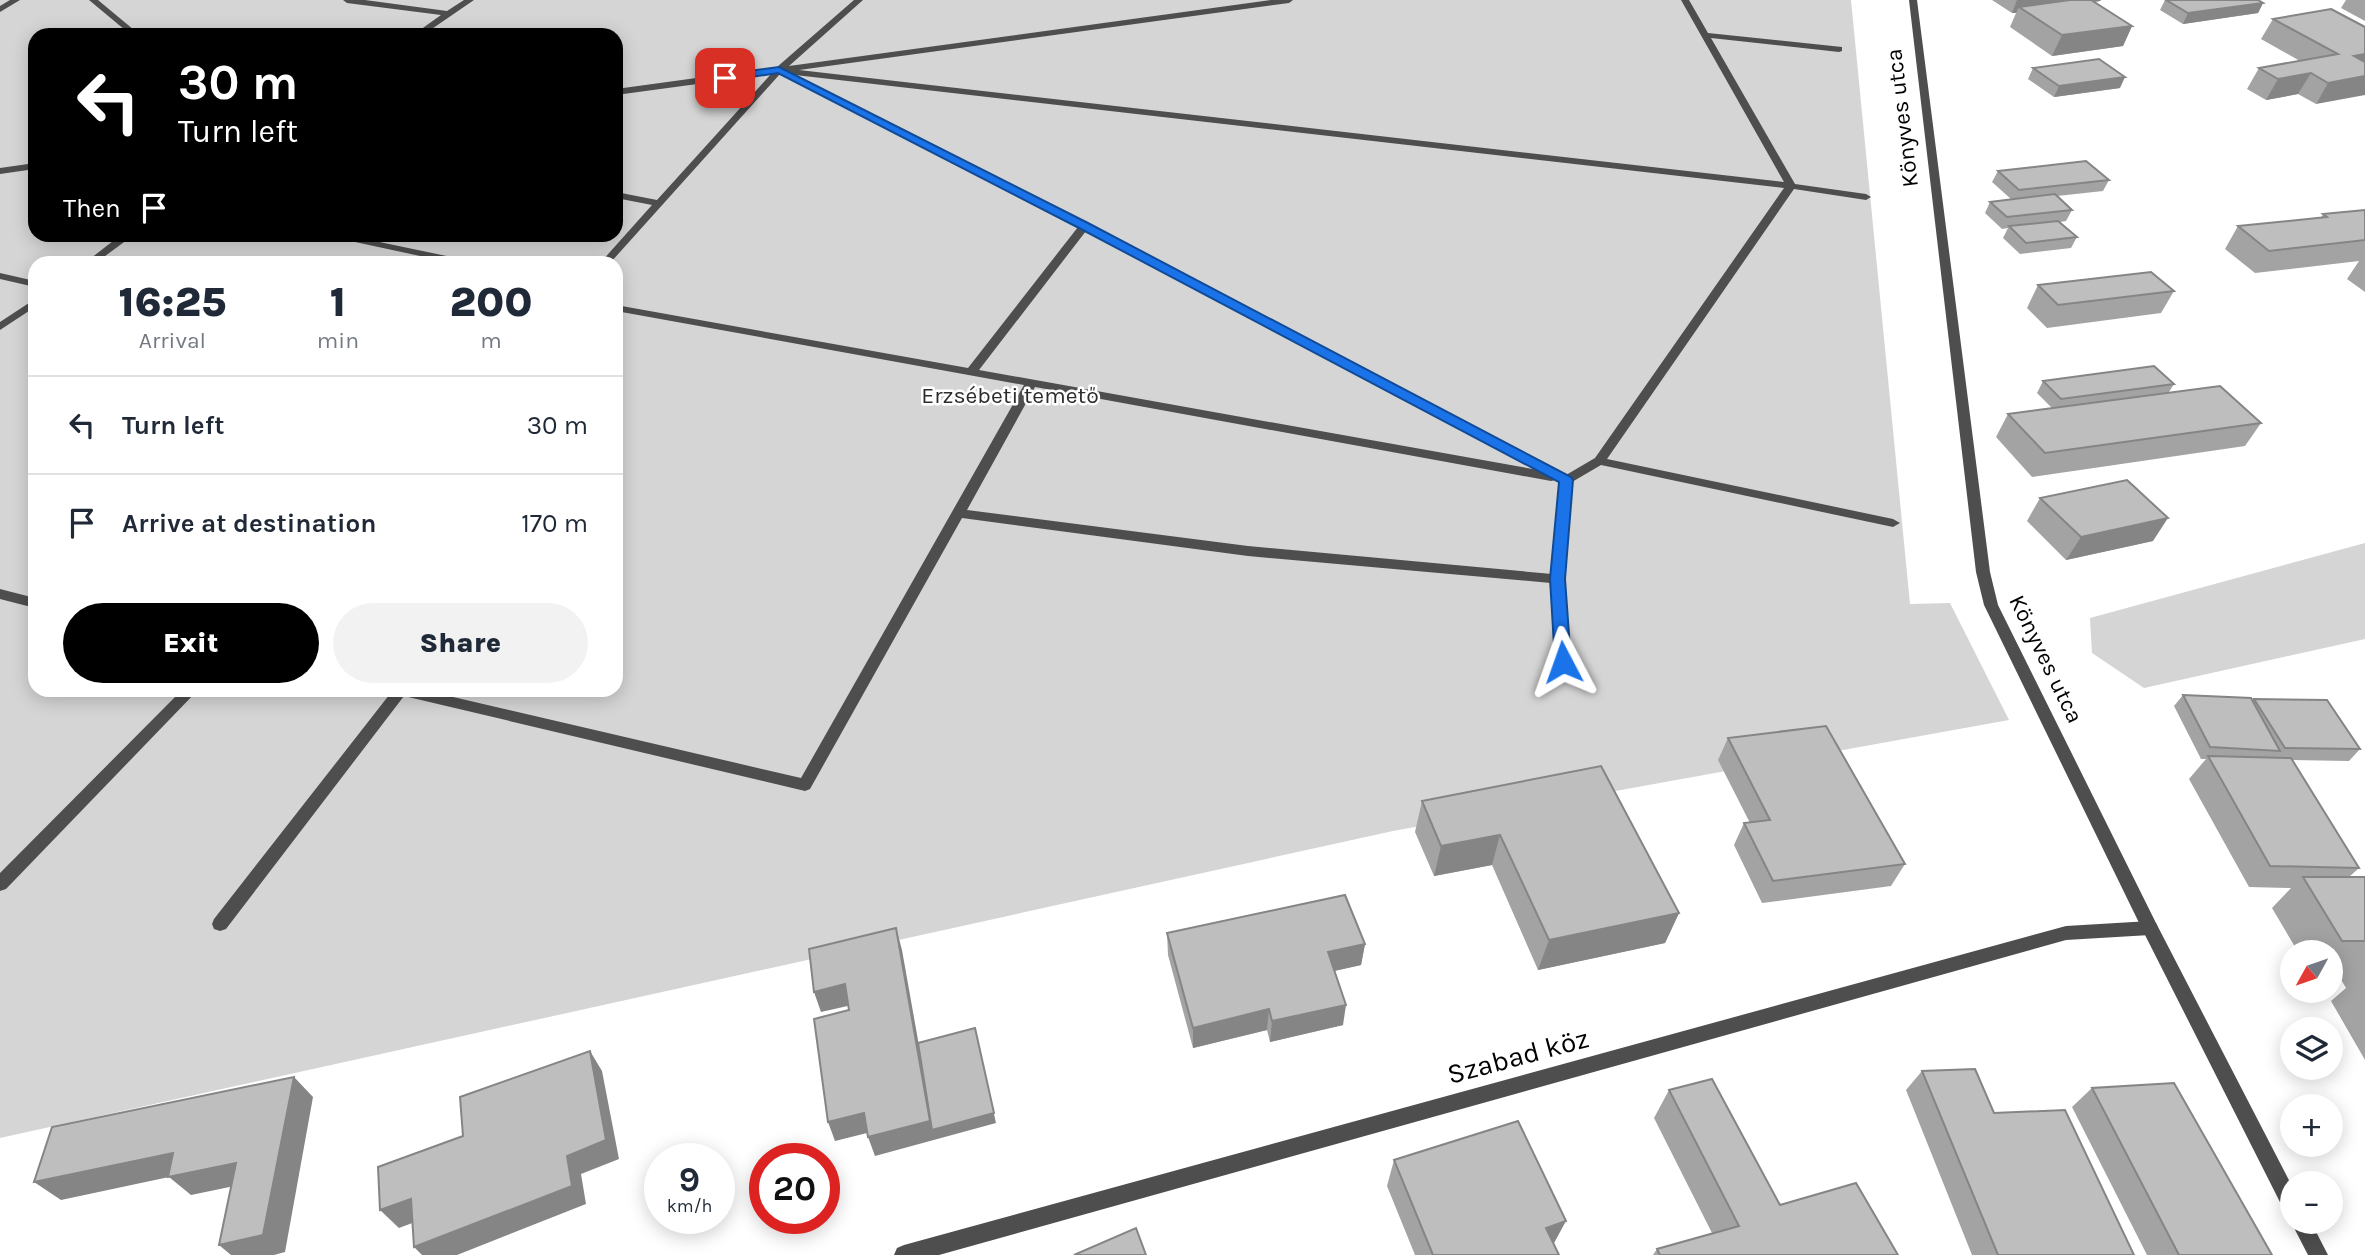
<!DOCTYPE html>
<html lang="en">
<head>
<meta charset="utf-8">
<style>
	:root { --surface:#fff; --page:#f2f2f3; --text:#1f2937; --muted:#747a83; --line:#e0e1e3; --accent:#000 }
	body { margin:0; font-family:Karla,sans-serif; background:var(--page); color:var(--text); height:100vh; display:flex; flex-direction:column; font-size:26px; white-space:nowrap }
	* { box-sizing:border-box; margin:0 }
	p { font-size:23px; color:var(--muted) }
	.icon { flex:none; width:38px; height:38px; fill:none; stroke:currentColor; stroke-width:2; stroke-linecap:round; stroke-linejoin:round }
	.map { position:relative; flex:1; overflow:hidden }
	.drawer { position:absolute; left:28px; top:256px; width:595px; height:441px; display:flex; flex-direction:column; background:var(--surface); border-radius:21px; box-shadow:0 4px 18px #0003 }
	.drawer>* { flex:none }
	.hud { position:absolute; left:28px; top:28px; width:595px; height:214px; border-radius:21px; box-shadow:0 4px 18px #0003; background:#000; color:#fff; overflow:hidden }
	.needle { width:46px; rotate:230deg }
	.buttons { position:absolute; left:2280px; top:940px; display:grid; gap:14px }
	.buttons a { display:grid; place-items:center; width:63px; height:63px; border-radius:50%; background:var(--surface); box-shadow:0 4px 18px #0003; font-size:35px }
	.speed { position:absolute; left:644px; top:1143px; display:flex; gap:14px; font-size:35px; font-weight:700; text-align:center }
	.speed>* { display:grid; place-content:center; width:91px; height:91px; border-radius:50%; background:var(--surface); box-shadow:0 4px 18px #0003; line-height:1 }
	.speed small { font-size:18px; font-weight:400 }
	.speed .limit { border:10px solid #d22; background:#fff; color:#111 }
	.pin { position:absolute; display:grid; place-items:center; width:60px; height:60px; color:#fff; margin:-30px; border-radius:14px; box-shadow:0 4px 10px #0006 }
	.me { position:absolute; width:77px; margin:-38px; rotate:356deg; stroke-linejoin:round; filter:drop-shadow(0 0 5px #0008) }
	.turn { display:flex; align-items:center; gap:24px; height:147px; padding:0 35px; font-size:32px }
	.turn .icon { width:91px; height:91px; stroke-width:2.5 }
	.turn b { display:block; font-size:49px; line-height:60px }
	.then { display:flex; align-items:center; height:66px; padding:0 35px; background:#0003; gap:14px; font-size:26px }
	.eta { display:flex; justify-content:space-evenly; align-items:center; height:119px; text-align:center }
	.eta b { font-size:42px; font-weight:800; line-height:49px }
	.button { display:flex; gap:14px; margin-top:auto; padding:14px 35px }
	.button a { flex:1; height:80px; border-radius:42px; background:var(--accent); color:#fff; font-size:28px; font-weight:800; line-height:80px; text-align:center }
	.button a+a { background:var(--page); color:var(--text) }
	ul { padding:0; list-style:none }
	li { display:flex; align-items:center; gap:21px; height:98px; padding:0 35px; border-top:2px solid var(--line) }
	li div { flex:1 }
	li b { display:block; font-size:26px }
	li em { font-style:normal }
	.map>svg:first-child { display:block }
</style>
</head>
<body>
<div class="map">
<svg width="2365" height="1255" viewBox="0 0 2365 1255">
	<rect width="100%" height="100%" fill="#fff"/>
	<g fill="#d5d5d5" fill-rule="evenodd">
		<path d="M0 0H1851L1910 604 1950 603 2009 720 1393 831 0 1138ZM35 35H616V234H35ZM35 262H616V690H35Z"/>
		<path d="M2365 543V639L2144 688 2092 653 2090 618Z"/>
	</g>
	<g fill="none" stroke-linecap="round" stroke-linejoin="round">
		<g fill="#4e4e4e" fill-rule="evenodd">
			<path d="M10 0H20L0 12V6Z"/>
			<path d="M89 0H98L140 35H131Z"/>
			<path d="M343 0H365L447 11 464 0H474L423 35H413L441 15 347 3Z"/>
			<path d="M854 0H863L789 66 1271 0H1293L1289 3 799 70 1784 182 1681 0H1689L1708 33 1842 47V51L1839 52 1711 38 1795 184 1866 194 1871 197 1866 200 1794 189 1607 459 1893 519 1900 523 1893 527 1601 465 1572 482 1565 579 1570 662 1568 666H1558L1556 662 1551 583 1248 556 962 518 810 789 805 791 404 696 226 929 220 931 214 929 212 924 214 919 393 690H423L801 778 1024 385 616 311V305L968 368 1078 227 780 74 611 262H601L652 205 616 198V192L657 200 771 74 616 95V89L777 67ZM795 75 1784 188 1595 458 1566 475 1088 224ZM1086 231 1538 470 979 370ZM1035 387 1551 481 1556 480 1560 482 1552 574 1248 546 967 510Z"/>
			<path d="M35 163V169L0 174V168Z"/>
			<path d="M122 234H135L97 262H86Z"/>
			<path d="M318 234H341L461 259 466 262H448Z"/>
			<path d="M0 273 35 281V287L0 279Z"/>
			<path d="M35 299V307L0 330V322Z"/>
			<path d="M0 589 35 598V608L0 599Z"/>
			<path d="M182 690H198L6 889 0 891V873Z"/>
		</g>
		<path fill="#4e4e4e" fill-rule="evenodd" d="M2150 921 2156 923 2158 928 2156 933 2150 935 2066 940 939 1255H894L897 1248 904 1245 2066 926Z"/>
		<g fill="#4e4e4e" fill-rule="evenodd">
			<path d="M1909 0H1917L1990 572 1998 605 2156 923 2292 1186V1215L2285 1212 2144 933 1984 605 1976 572Z"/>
			<path d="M2292 1219V1222H2311L2328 1255H2308L2291 1222Z"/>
		</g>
	</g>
	<g fill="#a3a3a3">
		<path d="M1992 0H2101L2100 1 2095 2 2132 26 2123 46 2052 56 2010 27 2016 13H2012Z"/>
		<path d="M2165 0 2263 3 2258 13 2183 24 2160 10Z"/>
		<path d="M2346 0H2365V21L2341 8Z"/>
		<path d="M2273 19 2365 27 2316 104 2298 94 2266 100 2247 89 2259 68 2300 61 2261 39Z"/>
		<path d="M2033 68 2120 88 2054 97 2028 79Z"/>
		<path d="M1998 171 2109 180 2103 191 2057 196 2072 210 2066 221 2060 222 2077 237 2071 248 2020 254 2003 238 2008 228 2002 229 1985 213 1990 202 2011 199 1992 182Z"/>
		<path d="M2365 210V292L2347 279 2359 261 2255 273 2225 249 2238 226 2321 218 2323 214Z"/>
		<path d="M2038 285 2174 291 2161 313 2047 328 2027 308Z"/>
		<path d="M2043 381 2174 384 2169 392 2261 423 2245 446 2032 477 1996 437 2008 414 2052 408 2037 393Z"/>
		<path d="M2040 498 2153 541 2066 560 2027 521Z"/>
		<path d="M2183 695 2252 701 2254 699 2360 749 2349 761 2292 760 2359 868 2349 877H2365V1060L2331 1001 2346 988 2336 971H2331V952H2298L2272 908 2291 888 2249 887 2189 779 2206 759H2201L2174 706Z"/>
		<path d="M1728 738 1905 864 1891 886 1762 903 1734 845 1744 823H1750L1718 760Z"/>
		<path d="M1422 801 1679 913 1665 943 1538 970 1492 865 1434 876 1415 832Z"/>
		<path d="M1167 933 1365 944 1361 965 1334 971 1343 1025 1270 1042 1267 1030 1193 1048 1168 955Z"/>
		<path d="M1922 1071 1994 1113 2134 1255H1972L1906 1090Z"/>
		<path d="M2092 1088 2272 1255H2147L2072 1107Z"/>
		<path d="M1669 1090 1780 1205 1898 1255H1653L1657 1249 1712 1233 1654 1118Z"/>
		<path d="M1394 1160 1554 1245 1559 1255H1415L1387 1186Z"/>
	</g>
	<g fill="#858585">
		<path d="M2017 0H2101L2100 1 2026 11 2019 7 2016 13H2012Z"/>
		<path d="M2263 3 2258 13 2183 24 2188 13Z"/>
		<path d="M2132 26 2123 46 2052 56 2062 35Z"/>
		<path d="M2365 54V72L2354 56Z"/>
		<path d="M2311 73 2298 94 2266 100 2278 79Z"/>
		<path d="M2365 76V95L2316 104 2328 83Z"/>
		<path d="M2125 77 2120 88 2054 97 2059 86Z"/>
		<path d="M2168 518 2153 541 2066 560 2081 537Z"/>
		<path d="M1500 835 1492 865 1434 876 1441 846Z"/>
		<path d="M1679 913 1665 943 1538 970 1549 940Z"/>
		<path d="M896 928 902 950 934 1130 975 1028 996 1123 875 1156 868 1137Z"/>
		<path d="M1365 944 1361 965 1325 973 1328 952Z"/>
		<path d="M845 984 852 1005 821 1012 814 992Z"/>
		<path d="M1346 1005 1343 1025 1270 1042 1272 1021Z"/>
		<path d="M1269 1009 1267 1030 1193 1048V1028Z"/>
		<path d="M590 1051 602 1071 619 1159 581 1174 586 1204 457 1255H422L414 1247 567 1156Z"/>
		<path d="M294 1077 313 1097 285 1252 274 1255H231L219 1245Z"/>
		<path d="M864 1113 871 1132 835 1141 828 1122Z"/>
		<path d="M173 1153 236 1163 258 1181 191 1195 169 1177 61 1200 34 1182Z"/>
		<path d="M411 1199 428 1217 399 1228 380 1210Z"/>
		<path d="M1566 1221 1553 1245 1546 1228Z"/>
	</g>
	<g fill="#bebebe" stroke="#858585" stroke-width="2">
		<path d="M2070 0H2091L2132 26 2062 35 2019 7Z"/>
		<path d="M2166 0H2258L2263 3 2188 13Z"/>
		<path d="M2331 9 2365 27V54L2354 56 2365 62V76L2328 83 2311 73 2278 79 2259 68 2338 54 2273 19Z"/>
		<path d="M2099 59 2125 77 2059 86 2033 68Z"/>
		<path d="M2086 161 2109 180 2019 190 1998 171Z"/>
		<path d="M2055 194 2072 210 2007 217 1990 202Z"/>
		<path d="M2365 210V240L2269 251 2238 226 2327 217 2323 214Z"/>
		<path d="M2058 221 2077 237 2026 243 2009 226Z"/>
		<path d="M2151 272 2174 291 2058 305 2038 285Z"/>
		<path d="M2154 366 2174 384 2061 399 2043 381Z"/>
		<path d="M2220 386 2261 423 2045 453 2008 414Z"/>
		<path d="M2127 480 2168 518 2081 537 2040 498Z"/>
		<path d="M2183 695 2251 698 2280 751 2210 747Z"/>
		<path d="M2254 699 2327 700 2360 749 2285 748Z"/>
		<path d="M1826 726 1905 864 1773 881 1744 823 1770 820 1728 738Z"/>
		<path d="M2208 756 2291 758 2359 868 2270 866Z"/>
		<path d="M1601 766 1679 913 1549 940 1500 835 1441 846 1422 801Z"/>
		<path d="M2303 877H2365V941H2342Z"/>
		<path d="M1345 895 1365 944 1328 952 1346 1005 1272 1021 1269 1009 1193 1028 1167 933Z"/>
		<path d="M896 928 930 1121 868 1137 864 1113 828 1122 814 1019 849 1010 845 984 814 992 809 949Z"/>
		<path d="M975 1028 994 1113 932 1130 918 1043Z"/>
		<path d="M590 1051 606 1140 567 1156 572 1186 414 1247 411 1199 380 1210 378 1167 463 1136 460 1097Z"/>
		<path d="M1975 1069 1994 1113 2065 1110 2134 1255H1998L1922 1071Z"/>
		<path d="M294 1077 263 1235 219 1245 236 1163 168 1177 173 1153 34 1182 52 1127Z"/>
		<path d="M1712 1079 1780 1205 1856 1183 1898 1255H1660L1657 1249 1739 1226 1669 1090Z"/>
		<path d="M2174 1083 2272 1255H2179L2092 1088Z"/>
		<path d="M1518 1121 1566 1221 1546 1228 1559 1255H1433L1394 1160Z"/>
		<path d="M1136 1228 1146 1255H1074Z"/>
	</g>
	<path fill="#1a73e8" stroke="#114b97" stroke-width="2" d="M779 67 1088 223 1571 477 1573 480 1565 579 1571 662 1569 666H1557L1555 662 1550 579 1559 482 1079 228 778 73 725 81 720 78 725 74Z"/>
	<g text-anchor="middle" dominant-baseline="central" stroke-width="5" stroke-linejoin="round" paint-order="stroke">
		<g font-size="23" fill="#000" stroke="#fff">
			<text transform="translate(1902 118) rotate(-97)">Könyves utca</text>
			<text transform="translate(2046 659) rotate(64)">Könyves utca</text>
		</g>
		<g font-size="23" fill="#2c2c2c" stroke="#fff">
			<text x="1010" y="395">Erzsébeti temető</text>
		</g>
		<g font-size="28" fill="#000" stroke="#fff">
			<text transform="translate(1518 1056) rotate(-15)">Szabad köz</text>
		</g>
	</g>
</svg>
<div class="buttons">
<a><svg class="needle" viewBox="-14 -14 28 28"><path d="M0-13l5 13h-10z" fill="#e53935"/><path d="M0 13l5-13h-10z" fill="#747a83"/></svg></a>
<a><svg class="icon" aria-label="layers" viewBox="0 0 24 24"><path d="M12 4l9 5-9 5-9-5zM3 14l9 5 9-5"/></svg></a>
<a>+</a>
<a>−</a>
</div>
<div class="speed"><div>9<small>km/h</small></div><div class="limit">20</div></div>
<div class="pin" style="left:725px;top:78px;background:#d93025"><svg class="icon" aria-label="arrive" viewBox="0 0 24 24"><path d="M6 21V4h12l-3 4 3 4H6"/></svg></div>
<svg class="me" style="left:1563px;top:662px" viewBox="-20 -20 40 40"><path d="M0-17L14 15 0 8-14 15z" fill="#1a73e8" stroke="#fff" stroke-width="4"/></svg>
<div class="hud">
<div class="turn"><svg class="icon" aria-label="left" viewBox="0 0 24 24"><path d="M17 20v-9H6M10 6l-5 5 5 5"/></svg><div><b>30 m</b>Turn left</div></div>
<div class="then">Then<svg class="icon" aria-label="arrive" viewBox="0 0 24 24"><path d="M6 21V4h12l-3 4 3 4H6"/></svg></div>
</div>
<section class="drawer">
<div class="eta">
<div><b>16:25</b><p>Arrival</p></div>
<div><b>1</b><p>min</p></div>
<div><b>200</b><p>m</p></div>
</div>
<ul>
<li><svg class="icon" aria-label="left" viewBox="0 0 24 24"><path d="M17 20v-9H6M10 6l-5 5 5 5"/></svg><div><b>Turn left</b></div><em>30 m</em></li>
<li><svg class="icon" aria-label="arrive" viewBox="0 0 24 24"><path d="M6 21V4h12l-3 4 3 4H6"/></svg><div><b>Arrive at destination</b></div><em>170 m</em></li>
</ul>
<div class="button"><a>Exit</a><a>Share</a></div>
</section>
</div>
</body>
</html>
